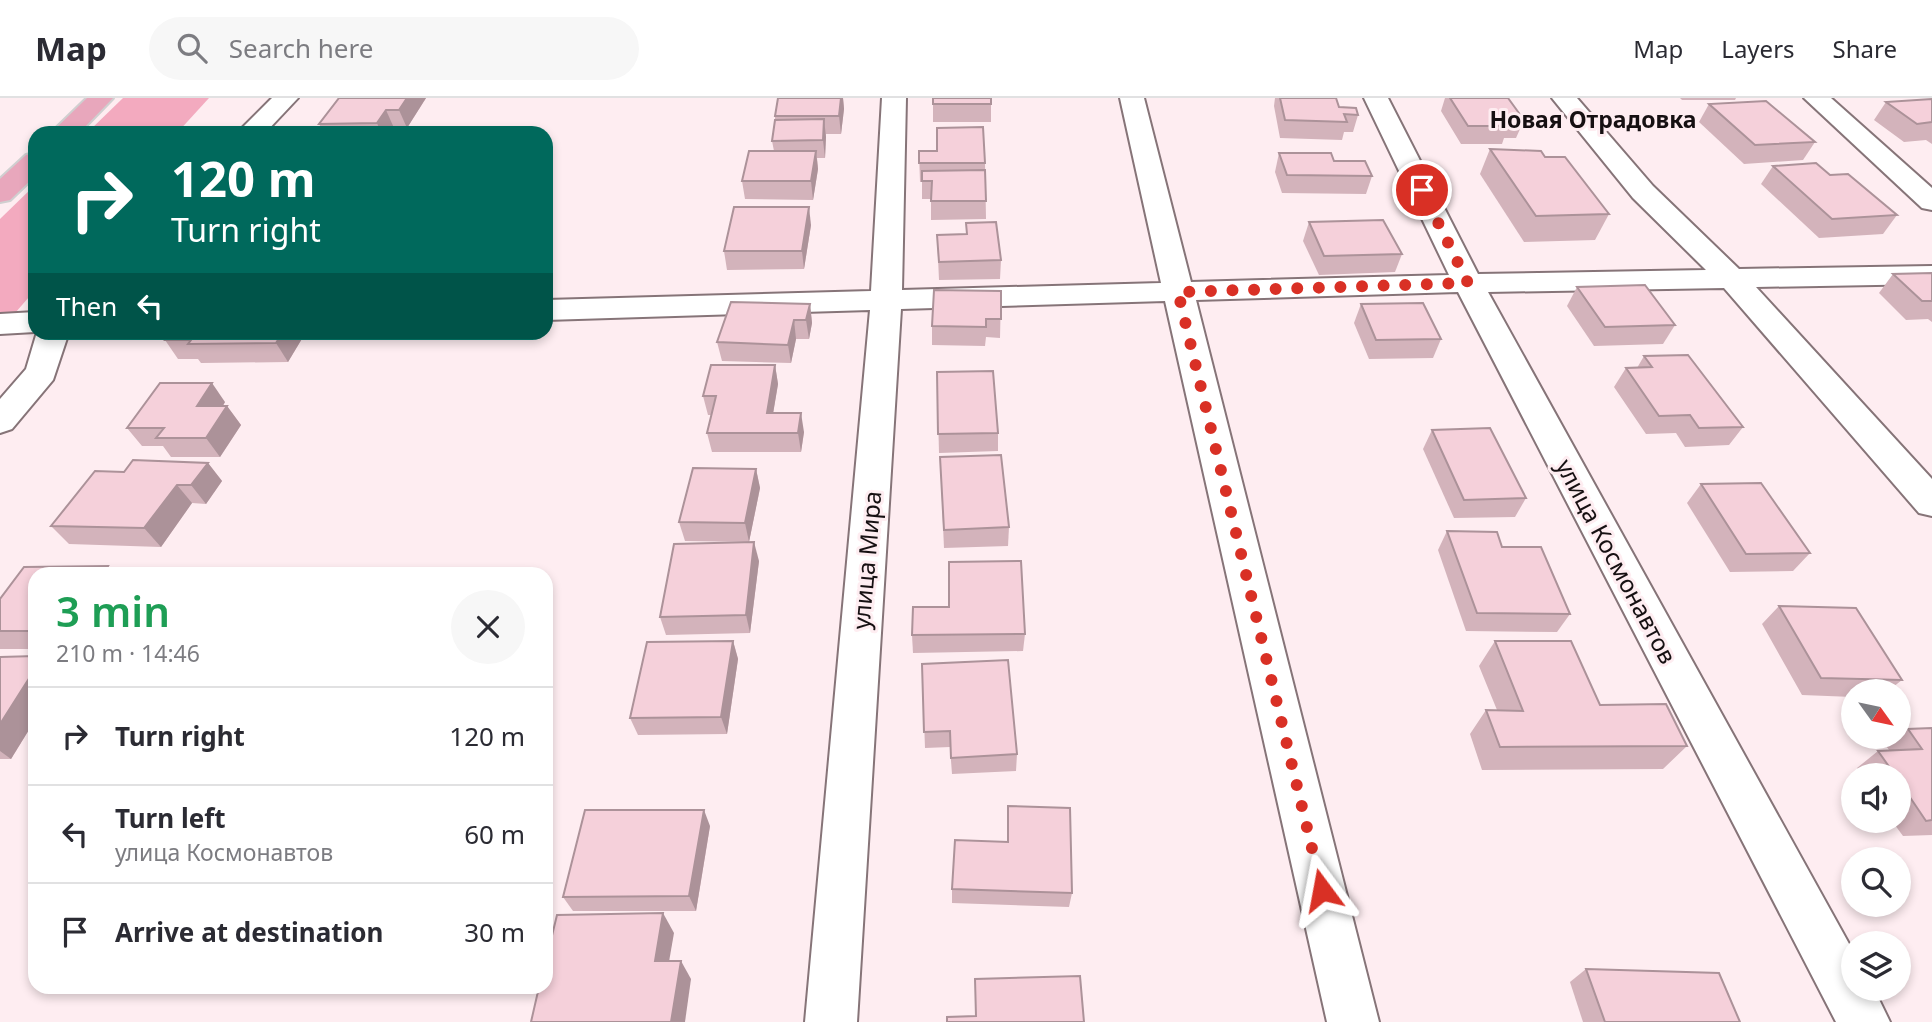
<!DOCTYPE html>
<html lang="en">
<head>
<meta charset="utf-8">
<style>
	:root { --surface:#fff; --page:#f7f7f7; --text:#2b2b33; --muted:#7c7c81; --line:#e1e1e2 }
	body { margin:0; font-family:"Noto Sans",sans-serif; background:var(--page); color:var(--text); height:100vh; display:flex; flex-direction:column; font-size:26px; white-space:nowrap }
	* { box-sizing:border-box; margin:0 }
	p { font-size:23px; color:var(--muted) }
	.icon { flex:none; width:38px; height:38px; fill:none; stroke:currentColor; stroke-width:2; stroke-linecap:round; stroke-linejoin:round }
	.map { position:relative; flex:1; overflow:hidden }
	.panel { position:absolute; left:28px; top:469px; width:525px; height:427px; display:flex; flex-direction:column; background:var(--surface); border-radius:21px; box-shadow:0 4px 10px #0003 }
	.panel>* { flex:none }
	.top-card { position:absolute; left:28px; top:28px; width:525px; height:214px; border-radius:21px; box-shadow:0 4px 10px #0003; background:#00695c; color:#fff; overflow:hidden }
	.needle { width:46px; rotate:123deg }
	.tools { position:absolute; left:1841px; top:581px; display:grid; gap:14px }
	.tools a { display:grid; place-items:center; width:70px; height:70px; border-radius:50%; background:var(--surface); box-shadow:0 4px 10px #0003; font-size:35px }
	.pin { position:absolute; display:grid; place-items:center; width:60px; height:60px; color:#fff; margin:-30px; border:4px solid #fff; border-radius:50%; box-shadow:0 2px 7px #0007 }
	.me { position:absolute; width:77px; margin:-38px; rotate:347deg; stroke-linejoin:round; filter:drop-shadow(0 0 5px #0008) }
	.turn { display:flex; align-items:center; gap:24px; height:147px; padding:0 28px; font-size:32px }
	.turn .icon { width:91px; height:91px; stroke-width:2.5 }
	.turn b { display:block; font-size:49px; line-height:60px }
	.then { display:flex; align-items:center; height:66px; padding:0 28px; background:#0003; gap:14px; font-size:26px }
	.round { display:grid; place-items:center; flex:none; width:74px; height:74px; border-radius:37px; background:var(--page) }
	.headline { display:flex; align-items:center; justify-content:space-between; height:119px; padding:0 28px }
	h1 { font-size:42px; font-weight:600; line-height:52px; color:#1e9e55 }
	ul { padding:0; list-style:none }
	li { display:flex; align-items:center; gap:21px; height:98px; padding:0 28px; border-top:2px solid var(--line) }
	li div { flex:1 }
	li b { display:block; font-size:26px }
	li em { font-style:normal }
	header { display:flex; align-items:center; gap:42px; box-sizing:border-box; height:98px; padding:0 35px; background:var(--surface); border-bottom:2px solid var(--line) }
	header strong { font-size:33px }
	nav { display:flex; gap:38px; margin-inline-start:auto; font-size:24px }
	.search { width:490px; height:63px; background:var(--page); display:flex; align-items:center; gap:18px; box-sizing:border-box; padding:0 24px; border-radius:38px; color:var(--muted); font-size:26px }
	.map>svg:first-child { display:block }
</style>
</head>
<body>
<header>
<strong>Map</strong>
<div class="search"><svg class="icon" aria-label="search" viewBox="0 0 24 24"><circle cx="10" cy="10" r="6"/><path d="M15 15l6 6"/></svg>Search here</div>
<nav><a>Map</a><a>Layers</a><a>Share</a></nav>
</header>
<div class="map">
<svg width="1932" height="924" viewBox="0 0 1932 924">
	<rect width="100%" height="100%" fill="#feedf1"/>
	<g fill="#f3aabf">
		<path d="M123 0H209L177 35H87Z"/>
		<path d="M35 87V192L16 214H0V121Z"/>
	</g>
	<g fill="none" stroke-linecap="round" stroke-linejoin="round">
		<g stroke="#867478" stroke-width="4">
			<g id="minor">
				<path d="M272 0H298L265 35H237Z"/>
				<path d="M882 0H906L902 192 1161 185 1120 0H1144L1191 184 1449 177 1364 0H1388L1478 176 1706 172 1633 100 1552 0H1577L1653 88 1739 171 1932 168V186L1756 189 1932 381V418L1919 415 1724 190 1488 194 1853 853V891H1874L1890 924H1836L1458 194 1196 202 1379 924H1327L1165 203 901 211 857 924H805L870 212 546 222V202L871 193Z"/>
				<path d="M1804 0H1831L1932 90V112L1922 110Z"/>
				<path d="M35 214V234L0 236V216Z"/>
				<path d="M37 234H69L53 282 12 331 0 335V301L26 271Z"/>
			</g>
		</g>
		<g stroke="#d0cfd0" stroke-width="4">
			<g id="major">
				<path d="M87 0H113L79 35H51Z"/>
				<path d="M35 55V78L10 102 0 104V81L26 57Z"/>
			</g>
		</g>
		<use href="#minor" fill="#fff" fill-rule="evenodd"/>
		<use href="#major" fill="#e8a7bc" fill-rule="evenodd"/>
	</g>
	<g fill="#d3b3bb">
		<path d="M339 0H426L407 30H394L390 35H324L319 26Z"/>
		<path d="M778 0H843L844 11 841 36H826L825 60H817L818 71 813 102 745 101 742 83 774 53 772 43 775 22V18Z"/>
		<rect x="933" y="0" width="58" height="24"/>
		<path d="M1275 0H1336L1339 9 1358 17 1353 34H1344L1342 42 1280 40 1274 8Z"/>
		<path d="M1445 0H1508L1524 22 1516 40H1504L1502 46H1461L1441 13Z"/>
		<path d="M1680 0H1736L1735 2H1682Z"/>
		<path d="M1932 1V46L1926 42 1904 44 1874 22 1886 4Z"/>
		<path d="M1709 6 1815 44 1803 62 1744 66 1699 24Z"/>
		<path d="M1490 51 1609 116 1595 142 1524 144 1480 76Z"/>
		<path d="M919 53 985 65 986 121 931 122V101H922V84H920Z"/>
		<path d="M1279 55 1334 63 1372 78 1366 96 1282 95 1275 74Z"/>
		<path d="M1773 68 1830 77 1897 117 1883 136 1819 140 1761 86Z"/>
		<path d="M1309 124 1402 156 1395 174 1319 177 1303 143Z"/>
		<path d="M966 125 1001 162 1000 181 939 182 937 137 966 136Z"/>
		<path d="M811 127 804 171 727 172 724 153Z"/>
		<path d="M1932 175V224L1928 221 1906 222 1879 195 1893 176Z"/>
		<path d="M1577 189 1675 227 1663 246 1594 248 1567 208Z"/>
		<path d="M1001 193 1000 240 986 239 985 248 932 247V228Z"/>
		<path d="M810 206 812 225 809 241H796L791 265 722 263 717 244Z"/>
		<path d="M1361 206 1441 241 1433 260 1369 261 1354 225Z"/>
		<path d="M170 234H306L288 264 201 265 198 261H178L165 242Z"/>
		<path d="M1644 258 1743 329 1729 347 1685 349 1676 335 1646 336 1614 289 1626 270H1637Z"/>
		<path d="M775 267 778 286 773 315 804 334 801 354H712L707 335 712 317H708L703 298Z"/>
		<path d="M937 274 998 335V353L939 355Z"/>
		<path d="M225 304 223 308H227L241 327 220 359H171L163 348H142L127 330Z"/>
		<path d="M1432 332 1526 400 1515 419 1454 420 1423 351Z"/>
		<path d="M940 359 1009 429 1008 448 944 450Z"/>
		<path d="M208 365 222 383 206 406 192 405 161 449 69 446 51 428 124 374Z"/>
		<path d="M756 371 760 390 749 444 685 443 679 424Z"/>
		<path d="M1701 386 1810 455 1793 473 1730 474 1687 405Z"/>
		<path d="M1447 433 1502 449 1570 516 1557 534 1466 533 1438 452Z"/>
		<path d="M759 463 750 535 666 537 660 519Z"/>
		<path d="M35 476V551H0V533Z"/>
		<path d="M1779 508 1902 582 1888 593H1853V599L1802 597 1762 526Z"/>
		<path d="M949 509 1025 536 1023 553 913 555 912 537Z"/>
		<path d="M733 543 738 561 727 636 638 637 630 620Z"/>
		<path d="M1495 543 1600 607 1687 648 1663 671 1482 672 1470 636 1486 612H1497L1479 568Z"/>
		<path d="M35 558V622L11 661H0V559Z"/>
		<path d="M922 566 1017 656 1016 673 952 676 950 649 925 650Z"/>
		<path d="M1932 630V737L1903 738 1892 723H1899V677H1862L1857 670 1878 653H1890L1886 648 1908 631Z"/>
		<path d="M1008 708 1072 795 1069 809 952 805V791L1007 744Z"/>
		<path d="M710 728 696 813H573L563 799Z"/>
		<path d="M1586 871 1740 924H1583L1570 884Z"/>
	</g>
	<g fill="#ac9299">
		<path d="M407 0H426L407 30 399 12Z"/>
		<path d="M841 0H843L844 11 841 36 839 18Z"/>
		<path d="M386 12 394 30 390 35H381L377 25Z"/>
		<path d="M824 21 826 39 825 60 823 42Z"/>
		<path d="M816 53 818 71 813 102 811 83Z"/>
		<path d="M809 109 811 127 804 171 802 153Z"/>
		<path d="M810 206 812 225 809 241 806 222Z"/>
		<path d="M794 222 796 241 791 265 788 247Z"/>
		<path d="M283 234H306L288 264 276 245Z"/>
		<path d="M775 267 778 286 770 334 767 315Z"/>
		<path d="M212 285 225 304 211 327 197 308Z"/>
		<path d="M227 308 241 327 220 359 206 340Z"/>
		<path d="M801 315 804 334 801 354 798 335Z"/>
		<path d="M208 365 222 383 206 406 191 387Z"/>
		<path d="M756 371 760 390 749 444 745 425Z"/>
		<path d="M177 387 192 405 161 449 144 430Z"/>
		<path d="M754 444 759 463 750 535 746 517Z"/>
		<path d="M108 468 116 476H103Z"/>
		<path d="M733 543 738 561 727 636 721 619Z"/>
		<path d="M35 571V622L11 661 0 653V626Z"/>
		<path d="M704 712 710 728 696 813 689 798Z"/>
		<path d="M663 815 674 835 666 881 655 863Z"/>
		<path d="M681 863 691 881 685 924H671Z"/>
	</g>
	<g fill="#f5d0da" stroke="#ac9299" stroke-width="2">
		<path d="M339 0H407L399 12H386L377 25 319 26Z"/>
		<path d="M778 0H841L839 18H775Z"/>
		<rect x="933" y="0" width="58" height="6"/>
		<path d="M1280 0H1336L1339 9 1356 10 1358 17 1344 16 1347 24 1285 22Z"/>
		<path d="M1450 0H1508L1524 22 1506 23 1509 28H1468Z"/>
		<path d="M1932 1V24L1917 26 1886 4Z"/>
		<path d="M1766 3 1815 44 1755 47 1709 6Z"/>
		<path d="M824 21 823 42 772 43 775 22Z"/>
		<path d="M983 29 985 65H919V53H937V30Z"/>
		<path d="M1490 51 1541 53 1545 59H1565L1609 116 1536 118Z"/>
		<path d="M749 53H816L811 83H742Z"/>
		<path d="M1279 55H1331L1334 63H1365L1372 78 1287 77Z"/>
		<path d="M1816 65 1830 77 1848 76 1897 117 1832 121 1773 68Z"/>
		<path d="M985 72 986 103H931L932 83H922V73Z"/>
		<path d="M734 109H809L802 153H724Z"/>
		<path d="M1383 122 1402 156 1324 158 1309 124Z"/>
		<path d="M996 124 1001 162 939 164 937 137 967 136 966 125Z"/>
		<path d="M1932 175V203H1922L1893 176Z"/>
		<path d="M1645 187 1675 227 1605 229 1577 189Z"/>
		<path d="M934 192 1001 193V221H986V229L932 228Z"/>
		<path d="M731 204 810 206 806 222H794L788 247 717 244Z"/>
		<path d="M1423 205 1441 241 1376 242 1361 206Z"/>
		<path d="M170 234H283L276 245 188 246 191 242H165Z"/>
		<path d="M1688 257 1743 329 1699 330 1690 317 1659 318 1626 270 1652 269 1644 258Z"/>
		<path d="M711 267H775L767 315H801L798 335H707L716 298H703Z"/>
		<path d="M993 273 998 335 938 336 937 274Z"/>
		<path d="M160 285H212L197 308H227L206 340H156L164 330H127Z"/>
		<path d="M1490 330 1526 400 1464 402 1432 332Z"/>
		<path d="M1001 357 1009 429 944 432 940 359Z"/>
		<path d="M133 362 208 365 191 387H177L144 430 51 428 95 373 124 374Z"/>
		<path d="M693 370 756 371 745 425 679 424Z"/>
		<path d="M1761 385 1810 455 1746 456 1701 386Z"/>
		<path d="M1447 433 1497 434 1502 449H1541L1570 516 1477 515Z"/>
		<path d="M754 444 746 517 660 519 674 446Z"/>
		<path d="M1021 463 1025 536 912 537 913 509H949V464Z"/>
		<path d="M108 468 103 476H35V533H0V501L24 469Z"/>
		<path d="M1779 508 1856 510 1902 582 1821 580Z"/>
		<path d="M733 543 721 619 630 620 647 544Z"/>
		<path d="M1495 543H1571L1600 607 1666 606 1687 648 1500 649 1486 612 1523 613Z"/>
		<path d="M35 558V571L0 626V559Z"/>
		<path d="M1008 562 1017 656 951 660 950 633 924 634 922 566Z"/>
		<path d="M1932 630V722L1926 723 1899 683V677H1895L1878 653 1922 651 1908 631Z"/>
		<path d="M1008 708 1070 710 1072 795 952 791 955 742 1008 744Z"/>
		<path d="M585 712H704L689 798 563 799Z"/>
		<path d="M663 815 655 863H681L671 924H531L539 889H546V862L557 817Z"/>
		<path d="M1586 871 1719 875 1740 924H1605Z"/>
		<path d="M1080 878 1084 924H947V919L976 918 975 881Z"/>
	</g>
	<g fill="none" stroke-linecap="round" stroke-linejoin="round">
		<path stroke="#d93025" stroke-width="12" stroke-dasharray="0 21.6" d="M1322 792 1178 194 1468 185 1422 92"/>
	</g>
	<g text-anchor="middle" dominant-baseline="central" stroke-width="6" stroke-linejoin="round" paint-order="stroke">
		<g font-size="23" font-weight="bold" fill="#161012" stroke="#feedf1">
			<text x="1593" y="21">Новая Отрадовка</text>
		</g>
		<g font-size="24" fill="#161012" stroke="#feedf1">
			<text transform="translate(866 462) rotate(-85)">улица Мира</text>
			<text transform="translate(1617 463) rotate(62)">улица Космонавтов</text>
		</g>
	</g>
</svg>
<div class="tools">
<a><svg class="needle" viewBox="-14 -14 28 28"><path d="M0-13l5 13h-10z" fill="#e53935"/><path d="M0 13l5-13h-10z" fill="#7c7c81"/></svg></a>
<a><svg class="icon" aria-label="sound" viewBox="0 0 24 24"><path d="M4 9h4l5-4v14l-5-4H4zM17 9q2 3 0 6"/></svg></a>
<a><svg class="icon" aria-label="search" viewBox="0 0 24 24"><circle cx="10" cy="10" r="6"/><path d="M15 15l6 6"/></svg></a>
<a><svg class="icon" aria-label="layers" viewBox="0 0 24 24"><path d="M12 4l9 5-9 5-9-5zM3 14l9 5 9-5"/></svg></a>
</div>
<div class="pin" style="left:1422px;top:92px;background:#d93025"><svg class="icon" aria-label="arrive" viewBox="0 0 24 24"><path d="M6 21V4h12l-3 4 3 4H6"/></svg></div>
<svg class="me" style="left:1322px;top:792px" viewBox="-20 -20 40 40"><path d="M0-17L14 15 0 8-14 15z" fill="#d93025" stroke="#fff" stroke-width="4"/></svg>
<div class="top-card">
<div class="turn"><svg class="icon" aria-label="right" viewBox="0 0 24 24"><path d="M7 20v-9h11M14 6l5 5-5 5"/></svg><div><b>120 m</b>Turn right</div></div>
<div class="then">Then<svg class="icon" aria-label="left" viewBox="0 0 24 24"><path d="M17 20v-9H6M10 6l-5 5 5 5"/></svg></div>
</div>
<section class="panel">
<div class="headline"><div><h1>3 min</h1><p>210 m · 14:46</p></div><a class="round"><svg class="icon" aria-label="close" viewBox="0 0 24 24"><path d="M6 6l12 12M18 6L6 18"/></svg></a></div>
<ul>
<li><svg class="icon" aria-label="right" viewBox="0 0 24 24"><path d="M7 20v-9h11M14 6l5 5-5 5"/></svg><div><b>Turn right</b></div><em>120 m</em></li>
<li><svg class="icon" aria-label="left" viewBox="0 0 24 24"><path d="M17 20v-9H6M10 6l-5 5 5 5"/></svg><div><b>Turn left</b><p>улица Космонавтов</p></div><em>60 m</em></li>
<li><svg class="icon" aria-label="arrive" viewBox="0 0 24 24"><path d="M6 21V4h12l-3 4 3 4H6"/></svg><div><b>Arrive at destination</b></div><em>30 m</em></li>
</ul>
</section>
</div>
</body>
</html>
